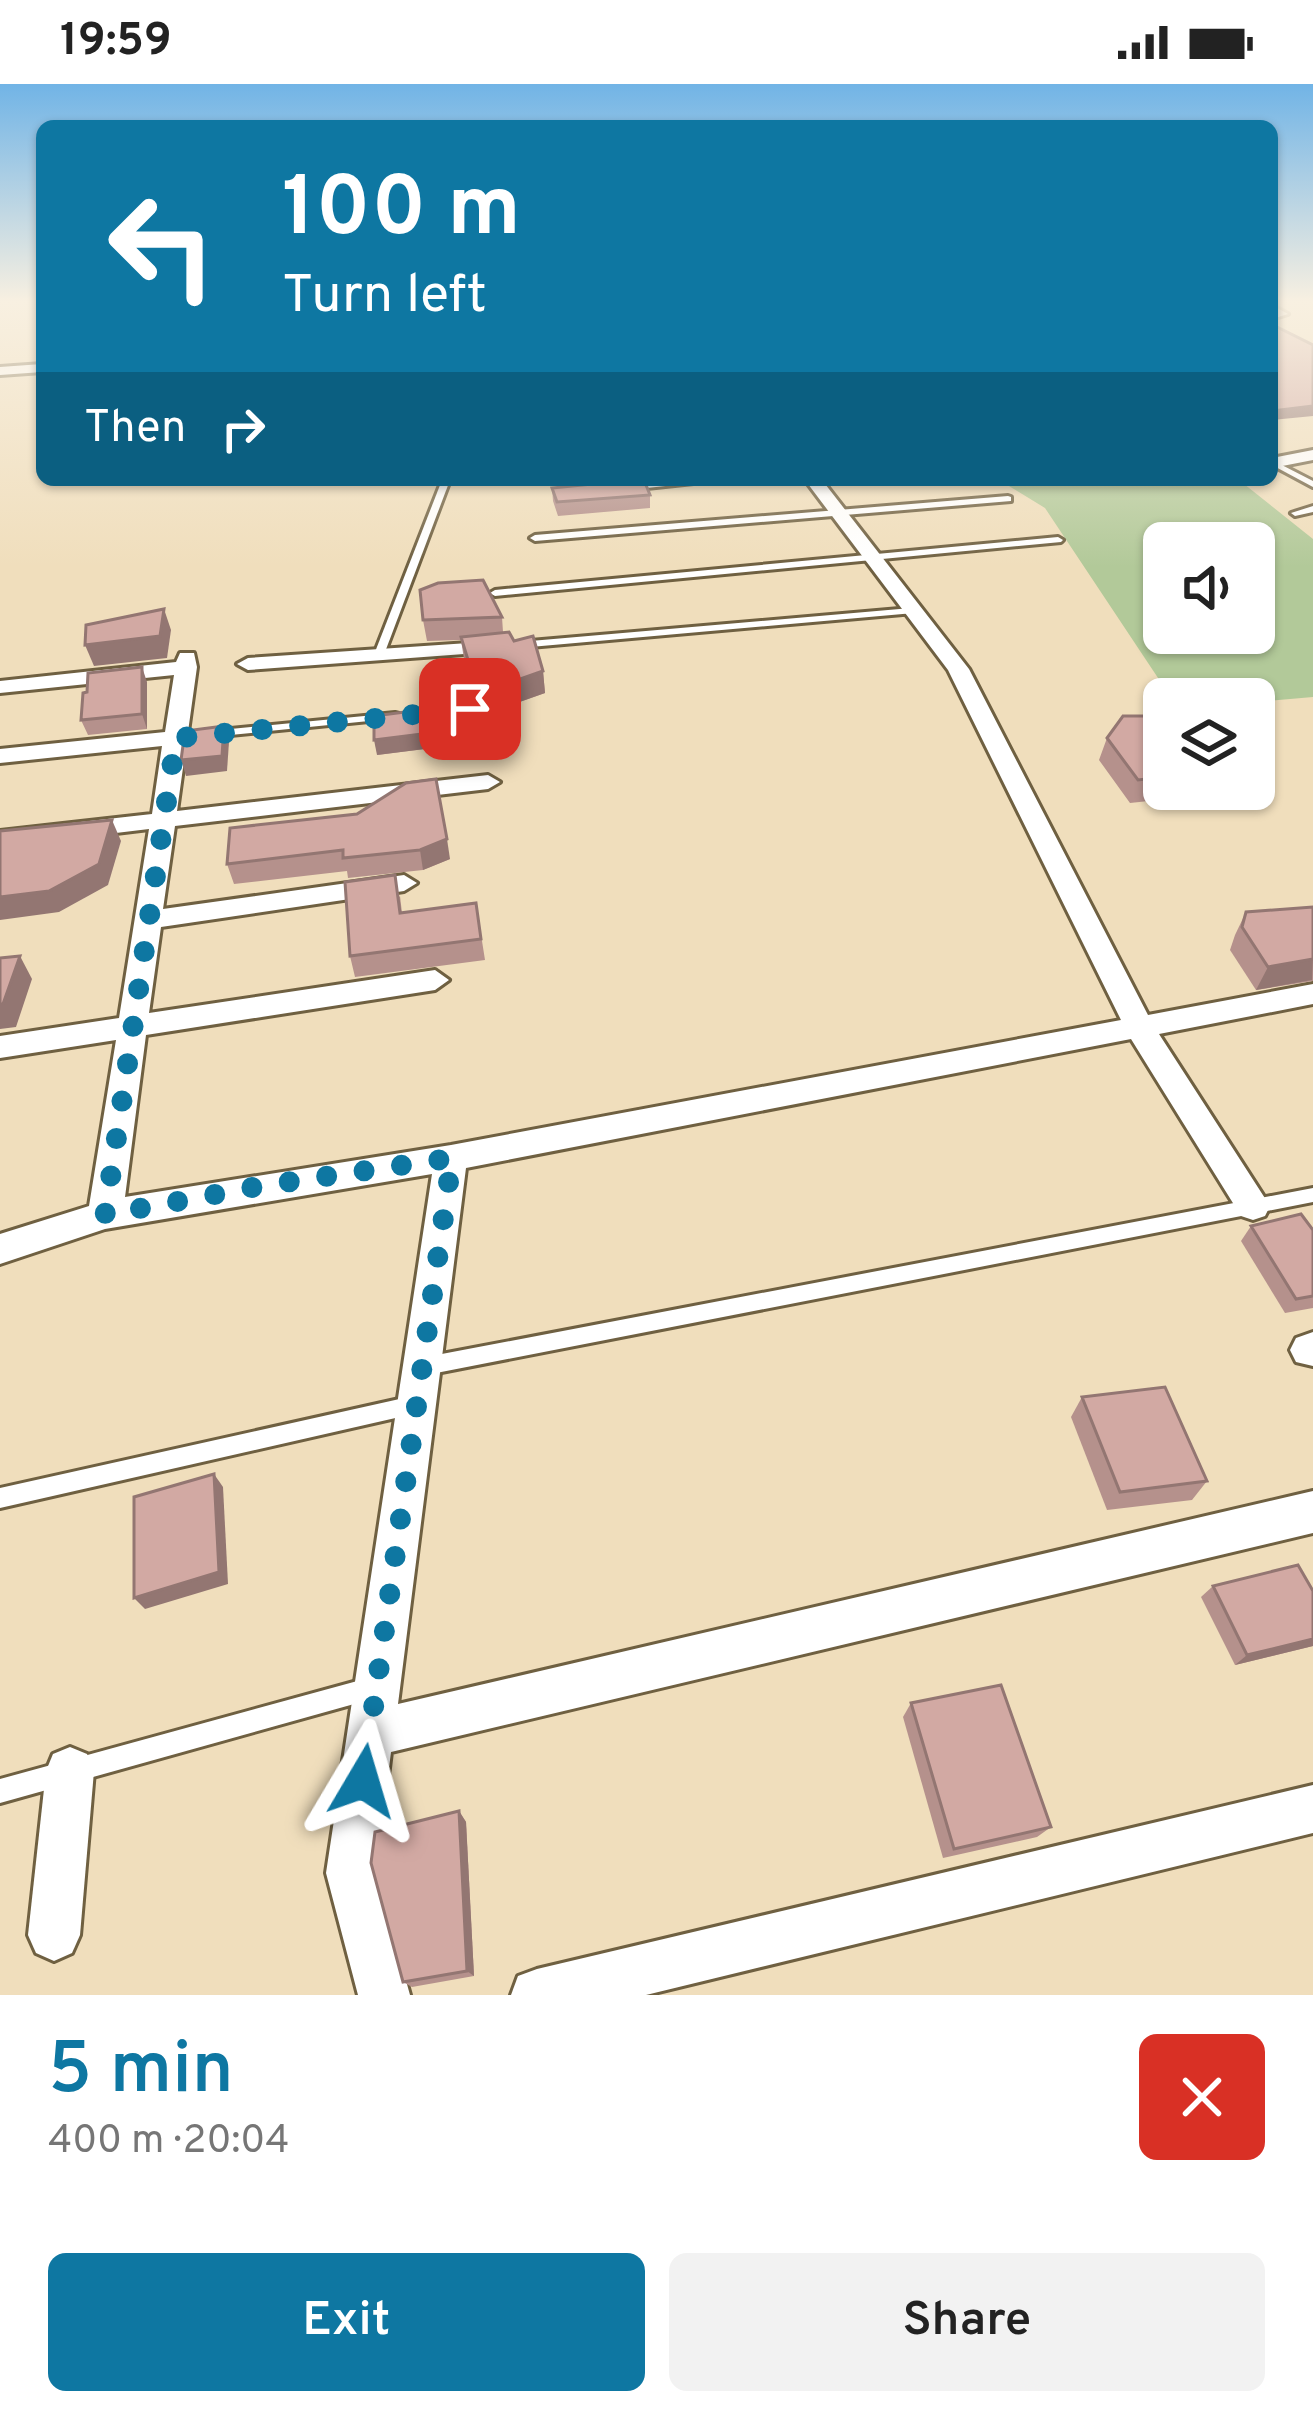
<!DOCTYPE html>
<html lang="en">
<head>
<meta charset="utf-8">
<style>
	:root { --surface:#fff; --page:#f2f2f2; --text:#222; --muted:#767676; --accent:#0e77a2 }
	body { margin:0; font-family:Overpass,sans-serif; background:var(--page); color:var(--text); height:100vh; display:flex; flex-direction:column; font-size:45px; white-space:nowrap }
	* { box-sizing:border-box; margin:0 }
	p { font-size:39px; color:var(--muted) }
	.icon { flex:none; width:66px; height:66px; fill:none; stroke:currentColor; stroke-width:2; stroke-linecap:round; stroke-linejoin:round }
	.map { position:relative; height:1911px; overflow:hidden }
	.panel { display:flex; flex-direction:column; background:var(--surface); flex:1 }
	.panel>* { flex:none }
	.guide { position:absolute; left:36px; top:36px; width:1242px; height:366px; border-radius:18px; box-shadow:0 3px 9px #0004; background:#0e77a2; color:#fff; overflow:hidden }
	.tools { position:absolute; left:1143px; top:438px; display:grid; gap:24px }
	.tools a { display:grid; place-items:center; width:132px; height:132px; border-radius:18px; background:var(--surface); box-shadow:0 3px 9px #0004; font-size:60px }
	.pin { position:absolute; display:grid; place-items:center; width:102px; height:102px; color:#fff; margin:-51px; border-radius:24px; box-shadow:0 6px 18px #0006 }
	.me { position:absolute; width:132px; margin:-66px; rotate:7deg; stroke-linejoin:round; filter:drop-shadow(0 0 9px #0008) }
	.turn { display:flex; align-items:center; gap:42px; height:252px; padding:0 48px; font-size:54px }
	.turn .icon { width:156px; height:156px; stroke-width:2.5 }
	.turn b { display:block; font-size:84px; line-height:102px }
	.then { display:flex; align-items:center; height:114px; padding:0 48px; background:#0003; gap:24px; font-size:45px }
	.round { display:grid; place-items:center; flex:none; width:126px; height:126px; border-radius:18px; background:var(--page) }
	.head { display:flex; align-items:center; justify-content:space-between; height:204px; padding:0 48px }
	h1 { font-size:72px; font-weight:600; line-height:90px; color:var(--accent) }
	.primary-button { display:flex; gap:24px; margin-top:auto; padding:24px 48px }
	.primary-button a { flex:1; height:138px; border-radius:18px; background:var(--accent); color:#fff; font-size:48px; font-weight:600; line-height:138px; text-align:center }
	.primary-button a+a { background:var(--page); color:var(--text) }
	.status { display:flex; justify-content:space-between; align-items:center; height:84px; padding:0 60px; background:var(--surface); direction:ltr }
	.status svg { height:33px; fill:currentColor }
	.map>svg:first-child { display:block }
</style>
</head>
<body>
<div class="status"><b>19:59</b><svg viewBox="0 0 49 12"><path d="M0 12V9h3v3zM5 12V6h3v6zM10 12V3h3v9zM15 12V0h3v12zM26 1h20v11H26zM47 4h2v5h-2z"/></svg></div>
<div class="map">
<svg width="1313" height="1911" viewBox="0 0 1313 1911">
	<rect width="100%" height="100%" fill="#f0debc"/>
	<path fill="#b2c999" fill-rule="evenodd" d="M999 396H1239L1313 455V613L1254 618 1172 615 1045 424ZM1164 459H1254V549H1164Z"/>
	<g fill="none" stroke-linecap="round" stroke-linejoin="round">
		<g stroke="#6f6041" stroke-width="6">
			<g id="lane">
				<path d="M1272 376 1313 397V403L1272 381Z"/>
				<path d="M442 396H450L385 568 376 570 375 568Z"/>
				<path d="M676 396H707L703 398 628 406 624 403 628 400Z"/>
				<path d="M1008 412 1011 413V417L535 457 530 454 535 451Z"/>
				<path d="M1313 422V428L1295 432 1291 429Z"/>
				<path d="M1058 453 1063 456 1061 458 495 512 490 509 495 506Z"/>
				<path d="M911 524 916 527 914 529 519 564 514 561 519 558Z"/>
				<path d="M395 629 399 630V634L210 653 204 650 210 647Z"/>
				<path d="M1313 1104V1118L426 1291 419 1288 417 1282 419 1276 426 1273Z"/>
				<path d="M413 1312 420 1315 423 1321 420 1327 413 1330 0 1424V1404Z"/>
				<path d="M372 1593 380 1596 383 1604 380 1612 372 1615 0 1719V1695Z"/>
			</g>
		</g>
		<g stroke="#6f6041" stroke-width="6">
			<g id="street">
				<path d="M1272 221 1288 230 1272 235Z"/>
				<path d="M42 280V288L0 291V283Z"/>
				<path d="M1313 366V376L1272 384V374Z"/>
				<path d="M805 396H822L969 585 1148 931 1313 900V920L1159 950 1270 1122 1265 1132 1253 1136 1241 1132 1131 955 466 1084 398 1620 1313 1407V1449L391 1668 376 1789 410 1911H358L326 1789 432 1090 105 1145 0 1180V1150L89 1122 116 956 0 974V952L119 934 149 745 0 763V747L152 730 162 662 0 679V665L165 648 174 591 0 609V597L176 578 180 569H194L197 583 177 727 488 691 500 698 488 705 175 742 163 825 404 791 417 799 404 807 161 843 149 929 435 886 449 896 435 906 146 951 125 1113 451 1061 1121 936 948 586Z"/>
				<path d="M498 557 505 559V567L248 586 237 580 248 574Z"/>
				<path d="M1313 1248V1282L1296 1278 1290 1266 1296 1254Z"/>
				<path d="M70 1663 87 1670 94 1687 80 1851 72 1869 54 1877 36 1869 28 1851 46 1687 53 1670Z"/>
				<path d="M1313 1701V1749L646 1911H511L518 1892 537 1885Z"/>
			</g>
		</g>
		<use href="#lane" fill="#fff" fill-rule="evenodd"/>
		<use href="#street" fill="#fff" fill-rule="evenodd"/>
	</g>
	<g fill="#b5918c">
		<path d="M552 404 650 411V424L558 432 553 417Z"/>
		<path d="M502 533 503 548 543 587 545 609 511 621 483 624 488 657 377 671 477 619 464 575 461 556 427 557 423 536Z"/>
		<path d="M147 598V645L88 651 81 636 87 608Z"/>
		<path d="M1164 640V705H1175L1158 716 1130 719 1099 676 1107 654Z"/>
		<path d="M357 730 450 775 423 786 348 794 347 787 234 800 227 780Z"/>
		<path d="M400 812 402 829 476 819 485 876 355 893 350 872Z"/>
		<path d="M1313 823V897L1256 906 1230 866 1235 851 1246 828Z"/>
		<path d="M1251 1142 1313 1146V1224L1285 1229 1241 1157Z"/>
		<path d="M1082 1313 1207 1397 1192 1416 1107 1426 1071 1333Z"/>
		<path d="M1213 1502 1313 1507V1562L1235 1581 1201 1513Z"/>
		<path d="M911 1619 1051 1743 1037 1753 943 1774 903 1633Z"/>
		<path d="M459 1727 466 1738 474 1892 412 1903 403 1898Z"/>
	</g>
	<g fill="#937672">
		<path d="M1313 322V332L1272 336V327Z"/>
		<path d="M547 396H623L548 402Z"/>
		<path d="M164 525 171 546 167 574 94 582 85 561Z"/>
		<path d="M142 583 147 598V645L142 630Z"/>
		<path d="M543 587 545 609 511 621 509 599Z"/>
		<path d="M224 642 229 658 227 687 186 692 181 676Z"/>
		<path d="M486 642 488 657 377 671 374 656Z"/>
		<path d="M1164 701V705H1175L1158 716Z"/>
		<path d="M112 736 121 757 108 801 59 828 0 836V813Z"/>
		<path d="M447 755 450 775 423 786 420 766Z"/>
		<path d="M20 872 32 895 16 943 0 945V920Z"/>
		<path d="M1313 875 1312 896 1256 906 1268 883Z"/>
		<path d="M214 1390 223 1403 228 1500 145 1525 134 1514Z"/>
		<path d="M1313 1555V1562L1235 1581 1247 1571Z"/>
		<path d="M459 1727 466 1738 474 1892 467 1887Z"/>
	</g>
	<g fill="#d2a9a3" stroke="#937672" stroke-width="3">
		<path d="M1272 243H1277L1313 261V322L1272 327Z"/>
		<path d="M633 396H644L650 411 557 418 552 404Z"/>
		<path d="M483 496 502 533 423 536 420 506 438 499Z"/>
		<path d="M164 525 160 552 85 561 86 541Z"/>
		<path d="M509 548 514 557 533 552 543 587 509 599 476 602 461 553Z"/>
		<path d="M142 583V630L81 636 83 609 87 608 88 589Z"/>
		<path d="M482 618 486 642 374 656V632Z"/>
		<path d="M1123 632H1159L1164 640V693L1138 696 1107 654Z"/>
		<path d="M224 642 222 672 181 676 185 647Z"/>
		<path d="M436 695 447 755 420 766 343 774V766L227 780 230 744 357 730 406 699Z"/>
		<path d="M112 736 99 780 49 807 0 813V747Z"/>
		<path d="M395 791 400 829 476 819 481 855 350 872 345 798Z"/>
		<path d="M1313 823V875L1268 883 1242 843 1246 828Z"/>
		<path d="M20 872 3 920H0V874Z"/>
		<path d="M1301 1130 1313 1146V1212L1296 1215 1251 1142Z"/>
		<path d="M1165 1303 1207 1397 1120 1408 1082 1313Z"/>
		<path d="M214 1390 219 1488 134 1514V1413Z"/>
		<path d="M1298 1481 1313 1507V1555L1247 1571 1213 1502Z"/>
		<path d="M1001 1601 1051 1743 954 1765 911 1619Z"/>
		<path d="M459 1727 467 1887 403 1898 371 1779 375 1748Z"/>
	</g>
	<linearGradient id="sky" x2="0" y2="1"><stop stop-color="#71b4e6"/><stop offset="0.45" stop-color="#f8f0e1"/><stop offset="1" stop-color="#f8f0e1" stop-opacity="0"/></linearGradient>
	<rect width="1313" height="483" fill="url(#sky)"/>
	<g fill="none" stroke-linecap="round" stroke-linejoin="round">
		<path stroke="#0e77a2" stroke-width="21" stroke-dasharray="0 37.8" d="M363 1697 452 1074 260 1102 105 1131 176 654 470 625"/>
	</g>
</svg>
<div class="tools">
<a><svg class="icon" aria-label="sound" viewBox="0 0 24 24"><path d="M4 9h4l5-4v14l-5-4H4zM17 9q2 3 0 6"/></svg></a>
<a><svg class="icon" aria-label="layers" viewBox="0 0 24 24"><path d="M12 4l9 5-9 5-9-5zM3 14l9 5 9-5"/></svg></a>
</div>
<div class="pin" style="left:470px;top:625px;background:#d93025"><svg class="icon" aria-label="arrive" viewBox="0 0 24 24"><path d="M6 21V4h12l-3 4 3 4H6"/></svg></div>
<svg class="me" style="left:363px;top:1697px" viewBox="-20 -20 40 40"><path d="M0-17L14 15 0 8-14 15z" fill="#0e77a2" stroke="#fff" stroke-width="4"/></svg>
<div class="guide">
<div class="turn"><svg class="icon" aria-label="left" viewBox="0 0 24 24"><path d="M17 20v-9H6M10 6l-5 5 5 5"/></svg><div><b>100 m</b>Turn left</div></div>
<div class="then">Then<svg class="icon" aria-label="right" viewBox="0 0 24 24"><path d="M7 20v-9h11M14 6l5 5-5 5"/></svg></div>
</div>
</div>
<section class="panel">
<div class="head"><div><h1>5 min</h1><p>400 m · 20:04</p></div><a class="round" style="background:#d93025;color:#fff"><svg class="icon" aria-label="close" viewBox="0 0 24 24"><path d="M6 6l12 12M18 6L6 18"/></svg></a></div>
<div class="primary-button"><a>Exit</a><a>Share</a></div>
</section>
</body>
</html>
